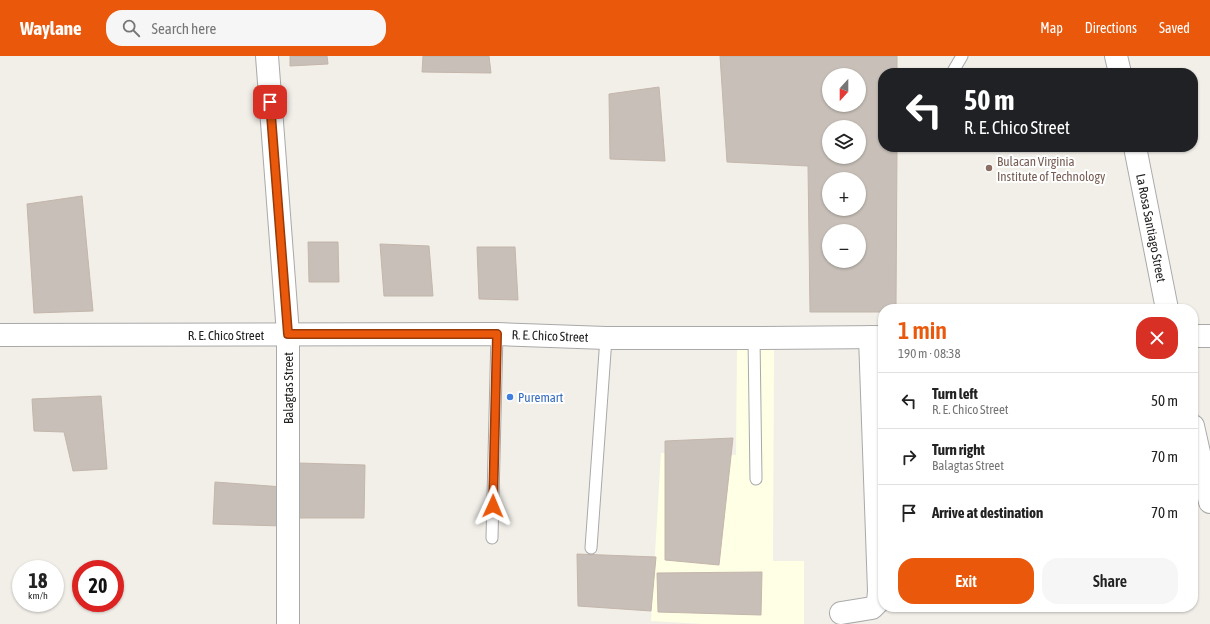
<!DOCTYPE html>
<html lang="en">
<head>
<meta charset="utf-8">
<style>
	:root { --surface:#fff; --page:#f6f6f6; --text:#222; --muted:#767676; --line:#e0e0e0; --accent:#ea580c }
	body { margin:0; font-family:"Asap Condensed",sans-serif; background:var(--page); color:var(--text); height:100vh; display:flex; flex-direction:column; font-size:15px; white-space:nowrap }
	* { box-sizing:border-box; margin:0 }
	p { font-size:13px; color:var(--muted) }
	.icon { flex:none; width:22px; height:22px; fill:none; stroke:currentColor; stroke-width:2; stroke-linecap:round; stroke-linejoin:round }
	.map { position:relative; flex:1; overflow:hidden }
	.drawer { position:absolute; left:878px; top:248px; width:320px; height:308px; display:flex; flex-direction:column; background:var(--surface); border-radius:16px; box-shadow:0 1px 3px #0004 }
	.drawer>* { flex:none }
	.guide { position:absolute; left:878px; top:12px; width:320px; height:84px; border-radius:16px; box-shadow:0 1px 3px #0004; background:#202124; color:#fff; overflow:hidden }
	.needle { width:26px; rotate:201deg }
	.controls { position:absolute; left:822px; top:12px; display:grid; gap:8px }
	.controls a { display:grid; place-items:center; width:44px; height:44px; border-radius:50%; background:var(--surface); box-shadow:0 1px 3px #0004; font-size:20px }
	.speed { position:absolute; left:12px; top:504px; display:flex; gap:8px; font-size:20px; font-weight:700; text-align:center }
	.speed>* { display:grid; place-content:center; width:52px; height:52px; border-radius:50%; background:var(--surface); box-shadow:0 1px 3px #0004; line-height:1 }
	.speed small { font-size:10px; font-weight:400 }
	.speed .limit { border:6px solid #d22; background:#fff; color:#111 }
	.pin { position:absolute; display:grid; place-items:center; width:34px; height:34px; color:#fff; margin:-17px; border-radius:8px; box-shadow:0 2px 6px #0006 }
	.me { position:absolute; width:44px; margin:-22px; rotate:1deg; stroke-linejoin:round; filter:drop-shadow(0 0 3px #0008) }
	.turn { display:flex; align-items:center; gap:14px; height:84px; padding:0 20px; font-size:18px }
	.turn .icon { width:52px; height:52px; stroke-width:2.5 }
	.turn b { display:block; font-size:28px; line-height:34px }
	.round { display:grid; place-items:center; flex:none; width:42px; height:42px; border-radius:16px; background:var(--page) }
	.overview { display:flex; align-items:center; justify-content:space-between; height:68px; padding:0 20px }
	h1 { font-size:24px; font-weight:600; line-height:30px; color:var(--accent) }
	.button { display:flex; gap:8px; margin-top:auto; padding:8px 20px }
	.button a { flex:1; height:46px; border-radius:16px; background:var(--accent); color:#fff; font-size:16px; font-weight:600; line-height:46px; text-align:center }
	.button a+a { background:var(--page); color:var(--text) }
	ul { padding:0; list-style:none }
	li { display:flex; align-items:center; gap:12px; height:56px; padding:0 20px; border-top:1px solid var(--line) }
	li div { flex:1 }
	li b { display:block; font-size:15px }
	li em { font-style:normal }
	header { display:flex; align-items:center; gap:24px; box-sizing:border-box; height:56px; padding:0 20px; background:var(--accent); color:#fff }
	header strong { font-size:19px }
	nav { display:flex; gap:22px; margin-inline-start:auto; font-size:14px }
	.search { width:280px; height:36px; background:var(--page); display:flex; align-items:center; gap:10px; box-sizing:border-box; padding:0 14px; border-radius:16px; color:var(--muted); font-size:15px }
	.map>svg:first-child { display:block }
</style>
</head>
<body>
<header>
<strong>Waylane</strong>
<div class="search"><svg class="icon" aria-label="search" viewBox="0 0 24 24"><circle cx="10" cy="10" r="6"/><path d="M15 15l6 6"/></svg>Search here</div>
<nav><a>Map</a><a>Directions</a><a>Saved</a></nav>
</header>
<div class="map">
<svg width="1210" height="568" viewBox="0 0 1210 568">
	<rect width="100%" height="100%" fill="#f2efe9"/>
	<path fill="#ffffe5" d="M737 294H774L773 505H804V568H704L651 565 661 397 736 399Z"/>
	<g fill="#c7bfb8" stroke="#c4b6ab" fill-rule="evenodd">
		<path d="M290 0H327L328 8 290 10Z"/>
		<path d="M423 0H489L491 17 422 16Z"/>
		<path d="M720 0H897V17H883V91H897L896 253H883V256H810L808 110 727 106ZM829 19H859V49H829ZM829 71H859V101H829ZM829 123H859V153H829ZM829 175H859V205H829Z"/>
		<path d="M659 31 665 105 610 103 609 38Z"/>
		<path d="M82 140 93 255 34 257 27 148Z"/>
		<path d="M308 186H338L339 226H309Z"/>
		<path d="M380 188 429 190 433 240H384Z"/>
		<path d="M477 191H515L518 244 479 243Z"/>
		<path d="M101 340 107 413 73 415 64 376 34 375 32 343Z"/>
		<path d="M733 382 719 509 665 504V385Z"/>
		<path d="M298 407 365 409 364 462H299Z"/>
		<path d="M215 426 283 431 282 470 213 468Z"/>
		<path d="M577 498 656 501 651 555 578 550Z"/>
		<path d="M762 516 761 559 658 556 657 517Z"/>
	</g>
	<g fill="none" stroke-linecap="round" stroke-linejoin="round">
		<g stroke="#a9a9a9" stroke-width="13">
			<g id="service">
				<path d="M952 17 962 0"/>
				<path d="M754 282 756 423"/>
				<path d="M492 482 497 278"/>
				<path d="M591 492 606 282"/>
			</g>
		</g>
		<g stroke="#a9a9a9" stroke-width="24">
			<g id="minor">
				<path d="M267 0 288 278V568"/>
				<path d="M1116 0 1120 17"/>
				<path d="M1135 91 1167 253"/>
				<path d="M0 279 497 278 606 282H754L883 281"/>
				<path d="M1193 280H1210"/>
				<path d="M1193 370 1210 446"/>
				<path d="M841 557 872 552 878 546 879 535 870 281"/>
			</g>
		</g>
		<use href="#service" stroke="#fff" stroke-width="11"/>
		<use href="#minor" stroke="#fff" stroke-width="22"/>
	</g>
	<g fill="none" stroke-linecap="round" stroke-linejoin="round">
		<g stroke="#983908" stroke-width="10">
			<path id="route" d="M270 46 288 278H497L493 450"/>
		</g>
		<use href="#route" stroke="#ea580c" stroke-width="7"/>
	</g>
	<circle fill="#8d6e63" stroke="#fff" stroke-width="1.5" cx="989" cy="112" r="4"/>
	<circle fill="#3f7fe0" stroke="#fff" stroke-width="1.5" cx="510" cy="341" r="4"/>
	<g text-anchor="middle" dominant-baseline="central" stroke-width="4" stroke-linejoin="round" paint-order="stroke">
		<g font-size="13" fill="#785e54" stroke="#fff" text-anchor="start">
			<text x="997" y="105">Bulacan Virginia<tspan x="997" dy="15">Institute of Technology</tspan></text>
		</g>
		<g font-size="13" fill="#222" stroke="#fff">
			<text transform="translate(1151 172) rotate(79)">La Rosa Santiago Street</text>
			<text x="226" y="279">R. E. Chico Street</text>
			<text transform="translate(550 280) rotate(2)">R. E. Chico Street</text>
			<text transform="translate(288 332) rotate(-90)">Balagtas Street</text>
		</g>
		<g font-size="13" fill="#366cbe" stroke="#fff" text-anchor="start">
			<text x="518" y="341">Puremart</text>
		</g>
	</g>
</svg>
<div class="controls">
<a><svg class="needle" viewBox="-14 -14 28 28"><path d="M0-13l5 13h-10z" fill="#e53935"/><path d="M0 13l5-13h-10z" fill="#767676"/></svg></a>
<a><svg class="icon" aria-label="layers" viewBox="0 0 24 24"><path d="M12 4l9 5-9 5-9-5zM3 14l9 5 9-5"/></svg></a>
<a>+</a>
<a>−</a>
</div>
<div class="speed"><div>18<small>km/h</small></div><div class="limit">20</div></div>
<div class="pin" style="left:270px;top:46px;background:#d93025"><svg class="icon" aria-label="arrive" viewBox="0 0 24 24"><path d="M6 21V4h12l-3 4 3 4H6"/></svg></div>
<svg class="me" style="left:493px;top:450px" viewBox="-20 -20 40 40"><path d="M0-17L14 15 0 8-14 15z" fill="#ea580c" stroke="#fff" stroke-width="4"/></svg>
<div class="guide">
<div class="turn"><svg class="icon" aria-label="left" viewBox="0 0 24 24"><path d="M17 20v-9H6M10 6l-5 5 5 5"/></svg><div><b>50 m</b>R. E. Chico Street</div></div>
</div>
<section class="drawer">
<div class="overview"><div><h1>1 min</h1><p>190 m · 08:38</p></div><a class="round" style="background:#d93025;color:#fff"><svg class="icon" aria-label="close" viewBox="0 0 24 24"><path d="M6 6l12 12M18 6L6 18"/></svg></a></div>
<ul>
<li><svg class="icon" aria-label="left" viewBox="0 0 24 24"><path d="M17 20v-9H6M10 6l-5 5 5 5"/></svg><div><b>Turn left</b><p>R. E. Chico Street</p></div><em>50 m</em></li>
<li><svg class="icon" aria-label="right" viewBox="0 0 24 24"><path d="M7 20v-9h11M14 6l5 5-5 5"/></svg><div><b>Turn right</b><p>Balagtas Street</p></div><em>70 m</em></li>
<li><svg class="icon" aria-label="arrive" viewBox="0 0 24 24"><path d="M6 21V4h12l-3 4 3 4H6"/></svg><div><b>Arrive at destination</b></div><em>70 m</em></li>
</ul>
<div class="button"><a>Exit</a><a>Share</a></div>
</section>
</div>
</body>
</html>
